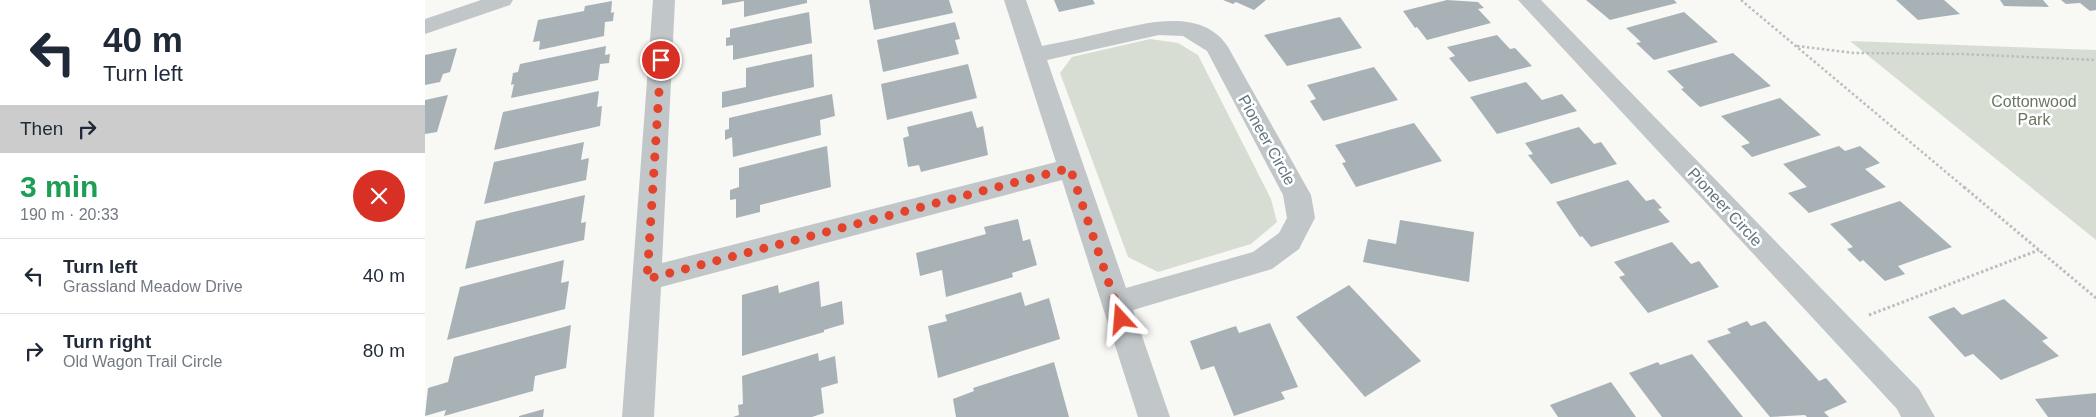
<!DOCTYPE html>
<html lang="en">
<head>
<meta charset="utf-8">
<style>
	:root { --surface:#fff; --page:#f2f2f3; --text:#1f2937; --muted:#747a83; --line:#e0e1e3 }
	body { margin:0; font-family:Helvetica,sans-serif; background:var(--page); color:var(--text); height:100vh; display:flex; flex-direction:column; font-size:19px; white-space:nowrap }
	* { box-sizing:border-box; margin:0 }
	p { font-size:16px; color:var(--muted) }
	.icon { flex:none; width:28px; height:28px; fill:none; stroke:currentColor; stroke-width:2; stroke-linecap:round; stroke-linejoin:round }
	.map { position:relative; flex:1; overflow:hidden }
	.panel { display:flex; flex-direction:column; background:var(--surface); width:425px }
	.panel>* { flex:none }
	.guide { background:#fff; color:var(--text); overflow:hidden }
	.pin { position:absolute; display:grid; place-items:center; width:42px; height:42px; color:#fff; margin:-21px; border:2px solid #fff; border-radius:50%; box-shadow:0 1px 5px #0007 }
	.me { position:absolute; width:55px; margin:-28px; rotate:341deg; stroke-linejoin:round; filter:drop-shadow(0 0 4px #0008) }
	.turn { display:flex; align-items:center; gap:18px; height:105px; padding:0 20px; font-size:22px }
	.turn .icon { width:65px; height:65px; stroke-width:2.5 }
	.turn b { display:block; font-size:35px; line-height:42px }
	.then { display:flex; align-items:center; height:48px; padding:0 20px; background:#0003; gap:10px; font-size:19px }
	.round { display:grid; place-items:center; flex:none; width:52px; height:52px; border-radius:26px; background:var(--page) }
	.head { display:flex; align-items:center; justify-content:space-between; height:85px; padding:0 20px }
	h1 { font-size:30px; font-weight:700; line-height:38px; color:#1e9e55 }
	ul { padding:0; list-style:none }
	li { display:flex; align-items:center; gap:15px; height:75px; padding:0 20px; border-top:1px solid var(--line) }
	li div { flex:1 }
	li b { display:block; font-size:19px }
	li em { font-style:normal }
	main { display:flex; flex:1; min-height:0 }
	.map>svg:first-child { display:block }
</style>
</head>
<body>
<main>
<section class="panel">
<div class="guide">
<div class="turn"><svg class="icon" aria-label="left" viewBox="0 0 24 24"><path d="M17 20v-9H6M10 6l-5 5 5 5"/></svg><div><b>40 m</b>Turn left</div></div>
<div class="then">Then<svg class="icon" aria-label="right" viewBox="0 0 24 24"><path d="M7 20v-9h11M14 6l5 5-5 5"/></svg></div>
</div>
<div class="head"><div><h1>3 min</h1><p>190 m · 20:33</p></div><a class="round" style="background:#d93025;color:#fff"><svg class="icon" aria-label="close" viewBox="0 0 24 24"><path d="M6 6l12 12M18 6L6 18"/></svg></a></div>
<ul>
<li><svg class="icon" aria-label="left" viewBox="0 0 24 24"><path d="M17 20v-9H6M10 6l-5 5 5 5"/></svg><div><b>Turn left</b><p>Grassland Meadow Drive</p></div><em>40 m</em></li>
<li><svg class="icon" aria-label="right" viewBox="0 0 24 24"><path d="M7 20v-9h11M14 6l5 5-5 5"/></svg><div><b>Turn right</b><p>Old Wagon Trail Circle</p></div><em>80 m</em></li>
</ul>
</section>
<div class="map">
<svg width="1671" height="417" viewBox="0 0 1671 417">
	<rect width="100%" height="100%" fill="#f8f8f5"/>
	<g fill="#d8ddd4">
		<path d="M725 39 753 43 773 55 846 199 852 222 826 244 733 272 703 257 635 73 647 57Z"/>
		<path d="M1425 41 1671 50V240Z"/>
	</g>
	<g fill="#a8b2b6">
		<path d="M297 0H382V3L319 17V1L297 5Z"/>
		<path d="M444 0H524L528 13 449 30Z"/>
		<path d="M629 0H668L670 4 634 12Z"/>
		<path d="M798 0H841L829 10 811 2 808 4Z"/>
		<path d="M1022 0 1053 2 1059 8 1053 9 1066 23 1002 40 992 27 990 28 978 11Z"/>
		<path d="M1161 0H1249L1252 3 1185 20Z"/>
		<path d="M1471 0H1519L1535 14 1493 20Z"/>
		<path d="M1575 0H1618L1624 7 1579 6Z"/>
		<path d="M1636 0H1671V10L1665 11 1655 3 1641 4Z"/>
		<path d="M187 1 186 13 189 12 188 21 180 22 179 36 114 50 115 41 108 42 113 20 159 11 160 6Z"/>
		<path d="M384 12 387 43 308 60V45L301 46V38L305 37V29Z"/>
		<path d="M1259 12 1293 42 1229 60 1211 43 1216 42 1201 28Z"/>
		<path d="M915 17 937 48 862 66 839 35Z"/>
		<path d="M530 22 535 39 530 40 534 54 458 72 452 40Z"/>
		<path d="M1072 35 1085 49 1090 48 1107 66 1044 82 1024 58 1030 56 1022 47Z"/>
		<path d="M181 46 180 55 185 54 184 63 175 64 173 80 86 98 89 84 86 85 88 73 93 72 95 64Z"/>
		<path d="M32 48 25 72 18 74 15 82 0 85V55Z"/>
		<path d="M1308 53 1346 86 1275 107 1256 89 1259 88 1242 71Z"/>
		<path d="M387 54 389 87 297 108V92L321 87V68Z"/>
		<path d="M543 64 552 98 462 120 456 84Z"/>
		<path d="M949 67 973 100 898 121 885 101 891 99 882 85Z"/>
		<path d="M1101 82 1117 100 1137 94 1152 111 1072 134 1045 97Z"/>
		<path d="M174 91 172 107 177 106 175 126 69 150 78 112Z"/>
		<path d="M407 94 410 116 395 120 396 135 308 157 307 137 300 140V130L304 129V118Z"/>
		<path d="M23 95 12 132 0 134V100Z"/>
		<path d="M1355 98 1396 135 1327 157 1316 146 1325 143 1296 116Z"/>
		<path d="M547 111 552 128 558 126 563 155 496 172 494 165 483 167 478 138 484 136 482 127Z"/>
		<path d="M989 123 1017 161 931 187 917 163 921 162 910 145Z"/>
		<path d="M1154 127 1169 144 1176 142 1192 164 1126 184 1103 155 1108 154 1100 143Z"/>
		<path d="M159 142 156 160 164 158 161 180 59 204 69 162Z"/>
		<path d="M402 146 406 187 335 205V212L311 218V199L305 200V190L314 187V168Z"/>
		<path d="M1414 146 1420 151 1435 146 1455 163 1440 169 1461 187 1384 213 1363 193 1382 187 1358 164Z"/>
		<path d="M1203 180 1221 201 1229 199 1237 208 1233 209 1245 222 1166 247 1157 236 1155 237 1131 202Z"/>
		<path d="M160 195 156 223 161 222 159 240 40 269 51 221Z"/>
		<path d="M1475 201 1527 247 1473 266 1480 274 1460 281 1438 260 1435 262 1422 249 1428 247 1405 224Z"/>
		<path d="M593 219 598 241 605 239 612 265 587 273 588 277 521 297 517 270 495 276 491 253 561 234 559 227Z"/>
		<path d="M975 220 1049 232 1044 282 938 262 943 239 971 244Z"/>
		<path d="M1247 242 1266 264 1274 261 1294 287 1223 313 1194 277 1200 275 1189 262Z"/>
		<path d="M139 260 136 283 144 281 140 309 22 340 35 287Z"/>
		<path d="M394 281 396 307 417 301 419 324 399 330V332L317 356V295L353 285 354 293Z"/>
		<path d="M924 285 996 361 940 397 871 317Z"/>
		<path d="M596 292 600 306 624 298 635 339 513 378 503 326 522 321 520 315Z"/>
		<path d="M1579 299 1623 338 1617 341 1634 356 1576 380 1548 354 1540 357 1503 317 1529 307 1537 315Z"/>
		<path d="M1322 321 1326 326 1340 321 1394 381 1401 378 1422 402 1399 412 1404 417H1382L1380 415 1345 417 1282 341 1306 333 1302 329Z"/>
		<path d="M845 323 873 387 856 392 860 399 809 416 789 366 776 370 765 341 811 326 814 333Z"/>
		<path d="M146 325 141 368 110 376 108 391 19 416 21 410 0 416 3 388 23 382 29 357Z"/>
		<path d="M393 353 394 361 410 356 413 383 396 388 399 413 387 417H308L314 415 313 405 318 404 317 376Z"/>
		<path d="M1267 354 1318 417H1237L1204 373 1233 362 1235 365Z"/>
		<path d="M629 362 644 417H531L528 399 549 391 548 388Z"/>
		<path d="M1186 382 1211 417H1133L1125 405Z"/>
		<path d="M1671 393V417H1623L1610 399Z"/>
		<path d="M119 409 118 417H94V416Z"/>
	</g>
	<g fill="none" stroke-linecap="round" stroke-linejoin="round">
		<g stroke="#bbbec0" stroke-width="2.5" stroke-dasharray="2.5 2.5" stroke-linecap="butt">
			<path d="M1316 0 1540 188"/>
			<path d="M1372 46 1429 53 1537 54 1671 60"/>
		</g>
		<g stroke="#bbbec0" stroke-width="3" stroke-dasharray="2.5 2.5" stroke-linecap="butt">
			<path d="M1539 187 1671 298"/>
			<path d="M1444 315 1614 250"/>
		</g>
		<g fill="#c1c6c9" fill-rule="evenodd">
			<path d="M56 0H88L85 5 0 34V19Z"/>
			<path d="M228 0H250L237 263 631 162 579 0H601L617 46C638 42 660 37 681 32 719 24 776 6 803 47L886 195 890 218 878 241 874 249 847 269 708 310 745 417H713L637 180 236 287 229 417H197ZM734 35 758 36 782 51 858 195 862 218 854 233 828 252 701 288 622 60Z"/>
			<path d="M1093 0H1116L1494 389 1510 417H1476L1472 409Z"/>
		</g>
	</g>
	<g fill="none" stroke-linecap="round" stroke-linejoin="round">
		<path stroke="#e3432a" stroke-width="9" stroke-dasharray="0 16.2" d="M236 60 222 279 645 168 696 319"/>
	</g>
	<g text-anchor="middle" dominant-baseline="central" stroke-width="5" stroke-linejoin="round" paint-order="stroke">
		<g font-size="16" fill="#687862" stroke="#fff">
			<text x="1609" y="101">Cottonwood<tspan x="1609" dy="18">Park</tspan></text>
		</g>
		<g font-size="16" fill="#637680" stroke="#fff">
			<text transform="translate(842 140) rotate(61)">Pioneer Circle</text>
			<text transform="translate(1300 207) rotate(47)">Pioneer Circle</text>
		</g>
	</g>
</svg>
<div class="pin" style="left:236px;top:60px;background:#d93025"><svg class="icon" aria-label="arrive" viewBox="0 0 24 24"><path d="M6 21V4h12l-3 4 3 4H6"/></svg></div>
<svg class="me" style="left:696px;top:319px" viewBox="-20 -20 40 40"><path d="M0-17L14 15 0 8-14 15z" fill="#e3432a" stroke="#fff" stroke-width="4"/></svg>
</div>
</main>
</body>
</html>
